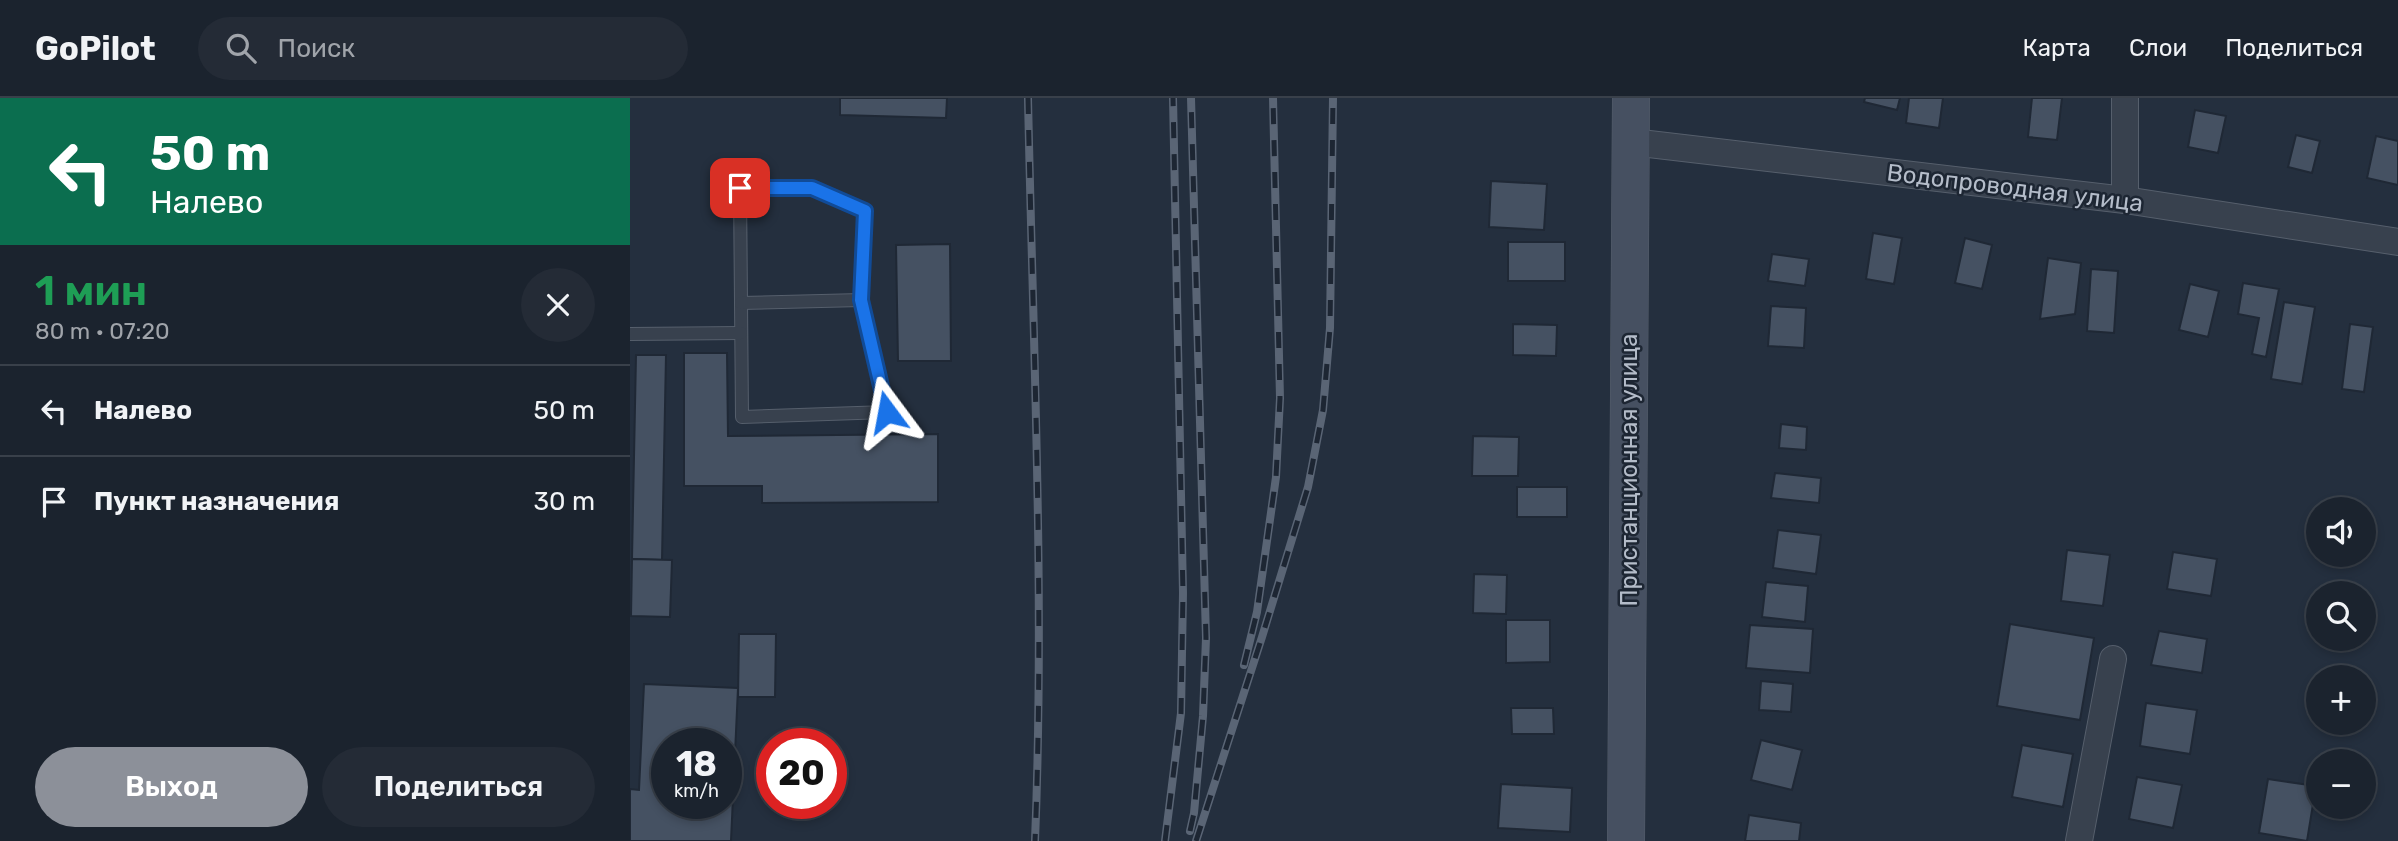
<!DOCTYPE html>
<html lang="ru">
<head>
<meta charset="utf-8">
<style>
	:root { --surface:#1b232e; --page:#242b36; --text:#f1f3f6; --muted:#a0a4aa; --line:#39404a; --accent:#8c9099 }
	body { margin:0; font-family:Rubik,sans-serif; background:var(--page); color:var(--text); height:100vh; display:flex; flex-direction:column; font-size:26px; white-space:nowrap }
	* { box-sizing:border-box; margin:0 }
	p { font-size:23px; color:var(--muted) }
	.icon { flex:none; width:38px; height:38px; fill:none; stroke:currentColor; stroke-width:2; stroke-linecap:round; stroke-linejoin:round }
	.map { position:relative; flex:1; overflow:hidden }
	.details { display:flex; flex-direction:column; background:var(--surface); width:630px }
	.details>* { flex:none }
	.banner { background:#0b6e4f; color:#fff; overflow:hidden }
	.controls { position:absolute; left:1676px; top:399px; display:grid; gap:14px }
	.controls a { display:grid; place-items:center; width:70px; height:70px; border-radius:50%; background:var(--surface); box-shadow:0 4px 10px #0003,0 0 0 2px var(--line); font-size:35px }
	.speed { position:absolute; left:21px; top:630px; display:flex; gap:14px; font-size:35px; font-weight:700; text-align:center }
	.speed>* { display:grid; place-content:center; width:91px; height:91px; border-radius:50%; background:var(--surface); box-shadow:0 4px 10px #0003,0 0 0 2px var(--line); line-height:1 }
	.speed small { font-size:18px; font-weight:400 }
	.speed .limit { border:10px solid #d22; background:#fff; color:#111 }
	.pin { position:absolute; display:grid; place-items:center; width:60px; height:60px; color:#fff; margin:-30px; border-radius:14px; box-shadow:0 4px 10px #0006 }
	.me { position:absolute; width:77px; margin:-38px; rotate:347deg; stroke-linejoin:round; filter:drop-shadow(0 0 5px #0008) }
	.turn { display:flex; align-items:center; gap:24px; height:147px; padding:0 35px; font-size:32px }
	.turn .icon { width:91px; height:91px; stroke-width:2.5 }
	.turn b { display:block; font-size:49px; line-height:60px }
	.round { display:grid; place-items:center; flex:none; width:74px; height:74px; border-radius:37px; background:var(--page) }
	.summary { display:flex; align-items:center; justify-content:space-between; height:119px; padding:0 35px }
	h1 { font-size:42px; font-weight:600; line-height:52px; color:#1e9e55 }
	.action { display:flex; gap:14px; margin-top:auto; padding:14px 35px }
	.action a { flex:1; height:80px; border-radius:42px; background:var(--accent); color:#fff; font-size:28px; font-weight:600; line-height:80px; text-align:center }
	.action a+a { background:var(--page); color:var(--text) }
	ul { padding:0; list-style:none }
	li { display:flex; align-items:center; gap:21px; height:91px; padding:0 35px; border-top:2px solid var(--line) }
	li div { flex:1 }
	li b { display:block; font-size:26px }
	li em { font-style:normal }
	header { display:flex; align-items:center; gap:42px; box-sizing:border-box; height:98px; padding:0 35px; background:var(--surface); border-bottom:2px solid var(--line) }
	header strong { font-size:33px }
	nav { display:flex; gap:38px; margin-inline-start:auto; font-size:24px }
	.search { width:490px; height:63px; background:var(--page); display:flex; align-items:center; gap:18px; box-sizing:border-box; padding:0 24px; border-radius:38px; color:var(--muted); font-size:26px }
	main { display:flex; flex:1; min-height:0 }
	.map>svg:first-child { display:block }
</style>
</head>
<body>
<header>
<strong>GoPilot</strong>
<div class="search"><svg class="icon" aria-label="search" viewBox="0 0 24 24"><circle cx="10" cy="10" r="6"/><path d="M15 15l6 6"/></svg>Поиск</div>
<nav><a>Карта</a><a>Слои</a><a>Поделиться</a></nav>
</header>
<main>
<section class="details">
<div class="banner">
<div class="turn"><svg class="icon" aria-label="left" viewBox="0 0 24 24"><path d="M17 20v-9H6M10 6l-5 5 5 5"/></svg><div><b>50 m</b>Налево</div></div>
</div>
<div class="summary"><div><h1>1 мин</h1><p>80 m · 07:20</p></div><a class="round"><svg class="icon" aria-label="close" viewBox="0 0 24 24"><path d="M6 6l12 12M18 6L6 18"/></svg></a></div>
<ul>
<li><svg class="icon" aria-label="left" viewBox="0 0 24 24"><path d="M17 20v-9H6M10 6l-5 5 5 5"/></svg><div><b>Налево</b></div><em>50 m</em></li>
<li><svg class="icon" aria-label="arrive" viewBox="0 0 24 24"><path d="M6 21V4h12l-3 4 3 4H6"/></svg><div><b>Пункт назначения</b></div><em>30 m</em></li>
</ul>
<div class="action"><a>Выход</a><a>Поделиться</a></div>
</section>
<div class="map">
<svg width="1768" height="743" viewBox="0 0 1768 743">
	<rect width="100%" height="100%" fill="#242f3e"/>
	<g fill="#455162" stroke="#1f2835" stroke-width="2" fill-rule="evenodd">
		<path d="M210 0H317L316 20 210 17Z"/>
		<path d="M1235 0H1270L1267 12 1234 4Z"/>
		<path d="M1279 0H1313L1309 30 1276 25Z"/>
		<path d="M1402 0H1432L1427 42 1398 39Z"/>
		<path d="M1565 12 1596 18 1588 55 1558 49Z"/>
		<path d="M1666 37 1690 43 1682 75 1658 69Z"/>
		<path d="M1746 38 1768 43V87L1737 80Z"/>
		<path d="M861 83 917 86 914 132 859 129Z"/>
		<path d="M1243 135 1272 140 1264 186 1236 181Z"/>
		<path d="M1335 140 1362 147 1352 191 1325 185Z"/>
		<rect x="878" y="144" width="57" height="39"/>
		<path d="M320 146 321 263H268L266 147Z"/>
		<path d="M1142 156 1179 161 1175 188 1138 183Z"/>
		<path d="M1418 160 1451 165 1445 216 1410 221Z"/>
		<path d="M1461 171 1488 173 1484 235 1457 233Z"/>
		<path d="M1613 185 1649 191 1636 259 1622 256 1629 220 1608 216Z"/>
		<path d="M1560 186 1589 193 1578 239 1549 232Z"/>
		<path d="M1654 204 1685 209 1672 286 1641 281Z"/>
		<path d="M1141 208 1176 210 1174 250 1138 248Z"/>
		<path d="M883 226 927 227 926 258 883 257Z"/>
		<path d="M1720 226 1743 229 1734 294 1712 291Z"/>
		<path d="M54 255H97L98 338 308 336V404L132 405V388H54Z"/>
		<path d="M6 257H36L32 462 2 461Z"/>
		<path d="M1151 326 1177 329 1176 352 1149 350Z"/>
		<path d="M843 338 889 339 888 378H842Z"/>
		<path d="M1145 375 1191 380 1189 405 1141 400Z"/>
		<rect x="887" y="389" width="50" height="30"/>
		<path d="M1148 432 1191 437 1186 476 1143 470Z"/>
		<path d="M1437 452 1480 457 1473 508 1431 503Z"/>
		<path d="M1543 454 1587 461 1581 498 1537 491Z"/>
		<path d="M2 461 42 462 40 519 1 518Z"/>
		<path d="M844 476 877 477 876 516 843 515Z"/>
		<path d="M1136 484 1178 488 1175 524 1132 519Z"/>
		<path d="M876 522H920V564L876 565Z"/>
		<path d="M1380 526 1464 540 1450 622 1367 608Z"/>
		<path d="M1120 527 1183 531 1180 575 1116 570Z"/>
		<path d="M1529 533 1577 541 1572 575 1521 567Z"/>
		<path d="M109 536H146L145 599H108Z"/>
		<path d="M1131 583 1163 586 1161 614 1129 612Z"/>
		<path d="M14 586 108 590 101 743H0V691L9 692ZM37 646H96V705H37Z"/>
		<path d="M1516 605 1567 612 1560 656 1510 648Z"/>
		<path d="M881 610H923L924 636H882Z"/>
		<path d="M1131 642 1172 652 1162 692 1121 682Z"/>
		<path d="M1392 647 1443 656 1433 709 1382 699Z"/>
		<path d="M1507 679 1552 687 1543 730 1499 721Z"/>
		<path d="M1638 681 1686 688 1677 743 1629 735Z"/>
		<path d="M871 686 942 690 940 734 868 730Z"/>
		<path d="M1119 717 1171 725 1169 743H1115Z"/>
	</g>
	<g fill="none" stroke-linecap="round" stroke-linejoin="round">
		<g stroke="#565f6c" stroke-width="14">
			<g id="lane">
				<path d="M110 90H182L235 113 231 202 257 314 112 319Z"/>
				<path d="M111 205 231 202"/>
				<path d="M0 236 111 235"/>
			</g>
		</g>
		<g stroke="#565f6c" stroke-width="28">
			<g id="street">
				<path d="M1002 44 1495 102 1768 144"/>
				<path d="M1495 102V0"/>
				<path d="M1449 743 1483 561"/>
			</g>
		</g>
		<g stroke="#565f6c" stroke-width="38">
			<path id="secondary" d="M996 743 1001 0"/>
		</g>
		<use href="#lane" stroke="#38414e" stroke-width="12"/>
		<use href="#street" stroke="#38414e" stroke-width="26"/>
		<use href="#secondary" stroke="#465061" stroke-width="37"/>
		<g stroke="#5a6575" stroke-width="8">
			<g id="rail">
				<path d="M398 0C403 247 415 496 405 743"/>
				<path d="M614 567 627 514 646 379 650 300 643 0"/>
				<path d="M560 733 564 715 573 618 576 540 561 0"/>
				<path d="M535 743 551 615 553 495 543 0"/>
				<path d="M566 743 632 539 678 389 693 312 700 230 703 0"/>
			</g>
		</g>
		<use href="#rail" stroke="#1d2633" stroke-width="5" stroke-dasharray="16" stroke-linecap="butt"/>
	</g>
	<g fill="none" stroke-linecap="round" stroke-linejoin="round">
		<g stroke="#114b97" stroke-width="18">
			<path id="route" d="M110 90H182L235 113 231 202 257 314"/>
		</g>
		<use href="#route" stroke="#1a73e8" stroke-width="12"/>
	</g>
	<g text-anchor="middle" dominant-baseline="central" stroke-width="5" stroke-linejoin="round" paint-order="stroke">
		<g font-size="24" fill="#b4bcc9" stroke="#1d2633">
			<text transform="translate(1385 90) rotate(7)">Водопроводная улица</text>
			<text transform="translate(999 372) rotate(-90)">Пристанционная улица</text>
		</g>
	</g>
</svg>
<div class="controls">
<a><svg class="icon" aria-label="sound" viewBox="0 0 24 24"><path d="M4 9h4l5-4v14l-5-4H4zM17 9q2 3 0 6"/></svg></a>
<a><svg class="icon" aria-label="search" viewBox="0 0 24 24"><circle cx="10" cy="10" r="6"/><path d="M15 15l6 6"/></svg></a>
<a>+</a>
<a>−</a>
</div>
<div class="speed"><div>18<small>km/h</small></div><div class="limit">20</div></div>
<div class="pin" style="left:110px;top:90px;background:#d93025"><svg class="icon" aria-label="arrive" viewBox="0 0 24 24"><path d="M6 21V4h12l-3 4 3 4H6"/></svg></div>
<svg class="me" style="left:257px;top:314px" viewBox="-20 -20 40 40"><path d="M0-17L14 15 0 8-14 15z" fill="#1a73e8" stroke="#fff" stroke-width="4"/></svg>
</div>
</main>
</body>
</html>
